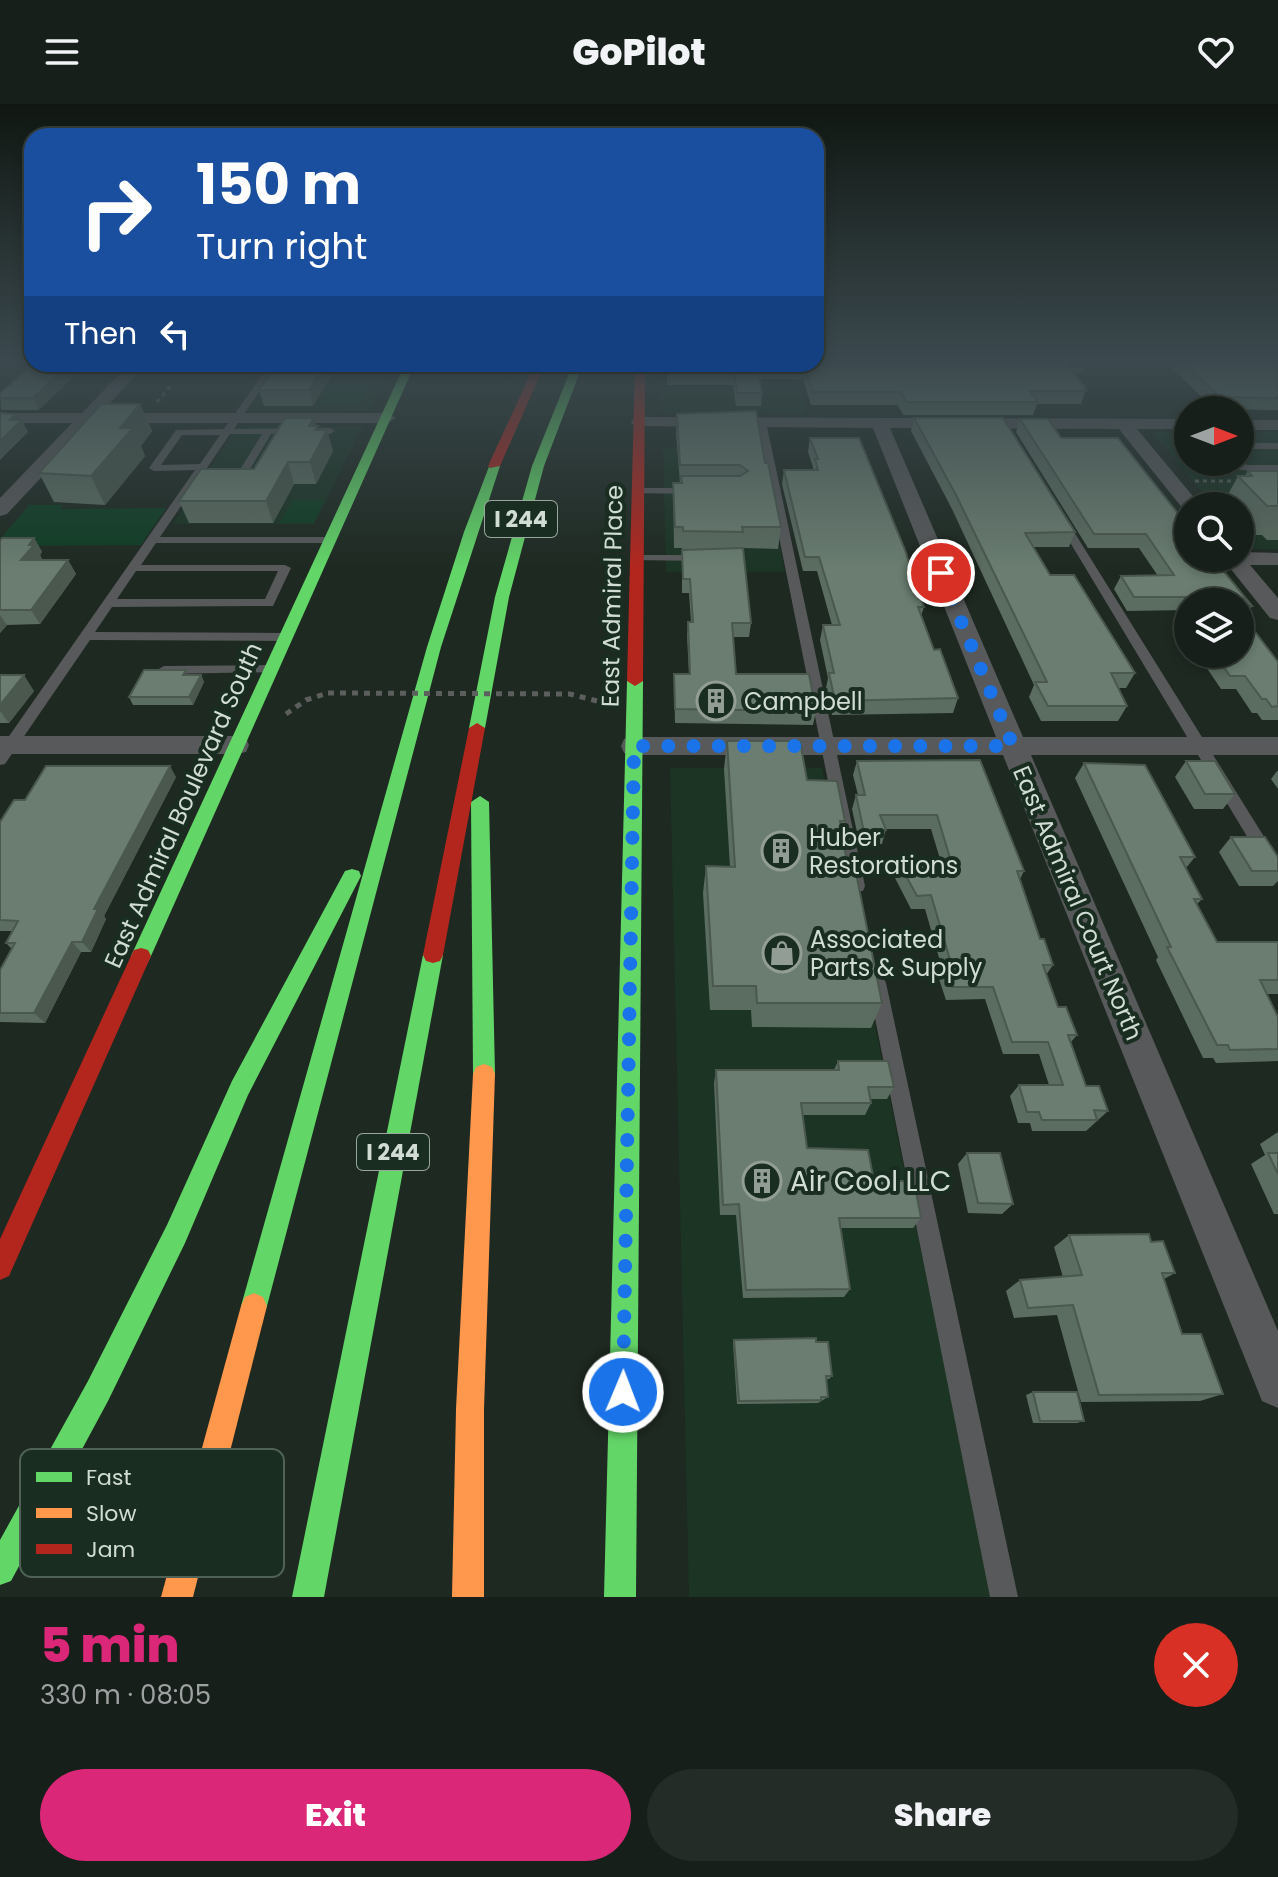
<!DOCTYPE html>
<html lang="en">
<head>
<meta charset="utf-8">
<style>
	:root { --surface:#161f19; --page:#232c26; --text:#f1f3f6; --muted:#9ea2a2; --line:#353d38; --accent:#db2777 }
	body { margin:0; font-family:Poppins,sans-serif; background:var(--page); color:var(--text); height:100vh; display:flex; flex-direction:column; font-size:30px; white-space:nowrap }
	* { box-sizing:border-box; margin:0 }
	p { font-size:26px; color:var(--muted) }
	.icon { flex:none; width:44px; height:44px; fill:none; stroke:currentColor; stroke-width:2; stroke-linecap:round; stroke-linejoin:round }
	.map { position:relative; height:1493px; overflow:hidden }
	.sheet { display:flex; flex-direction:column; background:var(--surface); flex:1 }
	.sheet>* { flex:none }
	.banner { position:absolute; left:24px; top:24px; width:800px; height:244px; border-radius:24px; box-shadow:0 4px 12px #0003,0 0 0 2px var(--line); background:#1a4fa0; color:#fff; overflow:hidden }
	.needle { width:52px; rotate:90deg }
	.tools { position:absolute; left:1174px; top:292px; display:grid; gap:16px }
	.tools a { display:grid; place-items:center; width:80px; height:80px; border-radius:50%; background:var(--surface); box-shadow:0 4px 12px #0003,0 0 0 2px var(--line); font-size:40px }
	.pin { position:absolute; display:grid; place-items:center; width:68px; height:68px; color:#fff; margin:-34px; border:4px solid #fff; border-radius:50%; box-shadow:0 2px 8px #0007 }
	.me { position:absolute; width:88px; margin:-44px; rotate:1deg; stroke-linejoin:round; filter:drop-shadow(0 0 6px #0008) }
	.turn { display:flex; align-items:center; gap:28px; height:168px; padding:0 40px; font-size:36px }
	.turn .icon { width:104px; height:104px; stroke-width:2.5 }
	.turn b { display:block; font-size:56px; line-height:68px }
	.then { display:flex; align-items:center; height:76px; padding:0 40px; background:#0003; gap:16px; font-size:30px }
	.round { display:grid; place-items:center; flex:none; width:84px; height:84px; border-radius:42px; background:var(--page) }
	.headline { display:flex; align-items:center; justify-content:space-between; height:136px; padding:0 40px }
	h1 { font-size:48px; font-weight:800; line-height:60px; color:var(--accent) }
	.action { display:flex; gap:16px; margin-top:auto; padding:16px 40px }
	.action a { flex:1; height:92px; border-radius:48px; background:var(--accent); color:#fff; font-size:32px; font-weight:800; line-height:92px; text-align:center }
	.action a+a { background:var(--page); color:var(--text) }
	header { display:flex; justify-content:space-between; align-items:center; height:104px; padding:0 40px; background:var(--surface); font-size:36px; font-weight:800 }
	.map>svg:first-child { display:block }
</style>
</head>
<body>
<header><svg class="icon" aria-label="menu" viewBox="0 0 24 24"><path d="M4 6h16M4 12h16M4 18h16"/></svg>GoPilot<svg class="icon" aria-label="heart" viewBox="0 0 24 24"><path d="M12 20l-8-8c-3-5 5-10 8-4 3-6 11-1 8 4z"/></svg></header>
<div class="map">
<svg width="1278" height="1493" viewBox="0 0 1278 1493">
	<rect width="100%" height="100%" fill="#1e2921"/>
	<g fill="#1b3424">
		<path d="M279 260H392L370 306 247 307Z"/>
		<path d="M661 269H795L806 308H663Z"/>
		<path d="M238 322H363L314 420H173Z"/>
		<path d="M1152 328H1188V358H1240V328H1278V445H1251L1240 432V402H1214Z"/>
		<path d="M663 343H759L785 468H666Z"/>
		<path d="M670 664H822L992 1493H689Z"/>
	</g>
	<g fill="#103d24">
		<path d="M328 282H369L360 301H317Z"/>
		<path d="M293 396H325L314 419H280Z"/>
		<path d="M29 401H63L61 405 166 404 141 441 0 442V435Z"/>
	</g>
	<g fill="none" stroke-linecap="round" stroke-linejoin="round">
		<g stroke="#5c5f5e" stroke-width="3" stroke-dasharray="4 4" stroke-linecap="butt">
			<path d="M157 298 172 280"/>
			<path d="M1195 377H1233"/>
		</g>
		<path stroke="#5c5f5e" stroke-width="5" stroke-dasharray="6 6" stroke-linecap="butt" d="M286 610 306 596 328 589"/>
		<g fill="#58595a" fill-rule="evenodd">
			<path d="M270 260H278L234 325 330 324 335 327 330 330H271L243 377 238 380 224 377 235 374 262 330H230L160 433H329L335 436 329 439H156L141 461H285L291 464 273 502 112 503 95 528 285 529 291 533 285 537 90 536 5 660 0 661V645L195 366 154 367 149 364 176 326 224 325ZM182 331H220L200 360 161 361ZM136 467H278L265 495H117Z"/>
			<path d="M1050 263H1081L1085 266 1081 269 1047 268V264Z"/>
			<path d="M640 264H687L691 267 687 270 637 269 636 267Z"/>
			<path d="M761 315 766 318 865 782 863 787H851L849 782 756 318Z"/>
			<rect x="1240" y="339" width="38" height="6"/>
			<path d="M1240 356 1247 361H1278V367L1240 366 1233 358H1240Z"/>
			<path d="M638 384H693L698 387 693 390 634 389 633 387Z"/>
			<path d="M1061 412 1066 415 1278 755V775L1272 774 1056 415Z"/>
			<path d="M637 451H703L709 454 703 457 633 456V452Z"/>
			<path d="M270 561 277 565 275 568 164 570 157 566 164 562Z"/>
			<path d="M877 871 883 873 886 879 1018 1493H990L868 879 871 873Z"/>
		</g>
		<g fill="#58595a" fill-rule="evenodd">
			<path d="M129 260H146L101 309H387L396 314 387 319H92L7 410 0 412V394L72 319H0V309H82Z"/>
			<path d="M640 313 1188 315V325H1137L1201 402H1188V407L1184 406 1119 325 890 324 1023 633H1278V651H1031L1278 1227V1304L1262 1297 1003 651H634L624 649 621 642 624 635 634 633H996L873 324 634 322 631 318 634 314Z"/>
			<rect x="1240" y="316" width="38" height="10"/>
			<path d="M1240 448 1278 449V461H1250L1278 494V516L1270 514 1222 454H1240Z"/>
			<path d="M0 632H236L246 634 249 641 246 648 236 650H0Z"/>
		</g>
		<g fill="#63d668" fill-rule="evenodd">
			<path d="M405 260H415L151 852 148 858 141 860 134 858 131 852Z"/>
			<path d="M573 260H583L544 362 509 493 485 624 477 629 469 624 495 493 532 362Z"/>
			<path d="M490 360 500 362 441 543 267 1202 263 1211 254 1215 245 1211 241 1202 427 543 464 428Z"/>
			<path d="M635 572 643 577 636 1493H604L627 577Z"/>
			<path d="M480 692 489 698 495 970 492 977 484 980 476 977 473 970 471 698Z"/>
			<path d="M352 765 359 767 361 772 248 991 185 1139 108 1297 11 1477 0 1481V1436L88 1277 167 1121 232 977 345 767Z"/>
			<path d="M433 843 440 845 443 851 324 1493H292L423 851 426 845Z"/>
		</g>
		<g fill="#ff974d" fill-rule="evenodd">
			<path d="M484 960 492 963 495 970 484 1305V1493H452L456 1305 473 970 476 963Z"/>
			<path d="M254 1189 263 1193 267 1202 193 1493H161L241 1202 245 1193Z"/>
		</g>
		<g fill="#b3261e" fill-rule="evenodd">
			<path d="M535 260H545L500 362 490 364 488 362Z"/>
			<path d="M635 260H645L643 577 635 582 627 577Z"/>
			<path d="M477 619 485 624 443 851 440 857 433 859 426 857 423 851 469 624Z"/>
			<path d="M141 844 148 846 151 852 9 1172 0 1176V1135L131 852 134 846Z"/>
		</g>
		<path stroke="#5c5f5e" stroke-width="5" stroke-dasharray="6 6" stroke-linecap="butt" d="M328 589 570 590 597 597"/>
	</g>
	<g fill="#5b6c60">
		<path d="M816 257H1021L1020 258 1086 284 1081 300H1037L1033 311H903L898 301H811L803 275H759L762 289 761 302H736L733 281H667V261L665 260H816Z"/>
		<path d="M1165 257H1278V306L1214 305Z"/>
		<path d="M33 260 39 306H1L0 289Z"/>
		<path d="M174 260H267L264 263H175Z"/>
		<path d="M277 260H384L383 263H336L313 302H264L259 286Z"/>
		<path d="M140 300 152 327 141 342 145 352 105 401 54 398 39 369Z"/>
		<path d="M677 310 765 359 781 423 778 445 743 444 751 519 749 533H733L736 570 816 607 813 621 675 619 674 570H689L687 532 688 518H691L689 489H682V444H674L673 379H680L676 329Z"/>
		<path d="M314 314 316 322 319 326H327L333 347 316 380H294L273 419H189L179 397 254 365Z"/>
		<path d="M914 314 1075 428 1069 443H1033L1050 471 1135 569 1126 584H1118L1127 602 1118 617H1041L1029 593 1034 581 952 405 911 327Z"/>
		<path d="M1020 315 1061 334 1252 502 1245 515 1278 558V616H1262L1257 609H1252L1236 585H1221L1202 557 1206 550H1240V498H1188V506L1127 507 1114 485 1121 472H1158L1139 444H1088L1016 328Z"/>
		<path d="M810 334 924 503 921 512 934 546 958 594 953 609 832 611 826 584 828 574 820 536 823 521H832L817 467H803L782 380 784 366H813V363L808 348Z"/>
		<path d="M1248 367H1278V436H1267L1262 431H1250L1240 420V402H1224L1223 400 1238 372H1245Z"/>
		<path d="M34 434 42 448 40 451 42 455 41 456H68L76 470 40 520 7 521 0 529V437Z"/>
		<path d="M0 571 34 587 9 619H0Z"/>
		<path d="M201 571 204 578 193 601H133L129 593Z"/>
		<path d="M727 637 807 676 845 717 842 729 848 764 882 899 871 924 752 923 751 906H710L703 789 706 762 730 763 724 665Z"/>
		<path d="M857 657 1024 767 1020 775 1040 835 1053 861 1046 871 1058 903 1077 931 1071 938 1086 982 1108 1007 1086 1027H1032L1030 1019H1018L1010 992 1019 981H1049L1039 950H1003L985 895 946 896 938 872 942 864 925 805H911L895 774 900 761 940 755 931 725H886L882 740 860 742 852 705 856 691H858L853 671Z"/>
		<path d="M1186 657 1235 690 1223 705H1194L1175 673Z"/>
		<path d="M1084 659 1195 753 1186 764 1202 795 1197 800 1217 838H1278V890H1266L1278 913V957L1216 959 1213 954H1203L1156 856 1158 853 1075 674Z"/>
		<path d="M1277 667H1278V685L1271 675Z"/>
		<path d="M176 673 104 812 106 815 91 848H81L45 919 0 918V866L12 845 6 839 12 827H0V718L25 696Z"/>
		<path d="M1231 733 1278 753V777L1273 782H1239L1219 748Z"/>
		<path d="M838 957 894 983 887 995H871V999L865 1011H803L807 1044 874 1077 921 1114 913 1124H841L850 1185 844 1193 743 1194 736 1111H720L714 979 716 966H834Z"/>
		<path d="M1278 1028V1110H1274L1251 1060 1265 1051 1260 1040Z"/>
		<path d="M967 1049 1013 1100 1002 1110 968 1109 958 1060Z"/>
		<path d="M1069 1131 1151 1138 1175 1169 1164 1175 1182 1230 1223 1290 1200 1297 1081 1298 1057 1211 1014 1214 1006 1187 1020 1176 1063 1173 1054 1143Z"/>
		<path d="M734 1236 816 1238 832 1272 829 1275H826L828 1293 818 1299 737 1300 733 1239Z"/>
		<path d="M1033 1288 1084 1317 1077 1319H1033L1026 1291Z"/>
	</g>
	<g fill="#4a584e">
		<path d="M69 260H87L39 306 33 294Z"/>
		<path d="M325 260H336V263L313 302 309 286Z"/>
		<path d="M140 300 152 327 141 342 145 352 105 401 91 372 120 324Z"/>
		<path d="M16 310 20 317 22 316 28 328 0 356V337L10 316Z"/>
		<path d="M314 314 317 324 318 322 322 336 327 326 333 347 316 380 310 358 309 322Z"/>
		<path d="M288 358 294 380 273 419 266 397Z"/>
		<path d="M34 434 42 448 40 451 42 455 30 470 21 456 29 441Z"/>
		<path d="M68 456 76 470 40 520 31 506Z"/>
		<path d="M0 511 7 521 0 529Z"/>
		<path d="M24 571 34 587 9 619 0 607V601Z"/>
		<path d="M201 571 204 578 193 601 189 593Z"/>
		<path d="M170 662 176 673 104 812 106 815 91 848 82 838 94 805Z"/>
		<path d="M72 838 81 848 45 919 34 909Z"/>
	</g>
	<g fill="#6a7d70" stroke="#4a584e" stroke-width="2">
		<path d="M1183 257H1278V294L1220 293Z"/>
		<path d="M1065 258 1086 284H1084L1086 287H1030L1038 298H906L901 288H813L805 262H757L762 289H737L734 268H667V260Z"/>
		<path d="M33 260H69L33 294H0V289Z"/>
		<path d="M277 260H325L309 286H259Z"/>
		<path d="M101 300H140L120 324H133L91 372 39 369Z"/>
		<path d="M756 307 765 359H768L781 423H742L743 428 683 427V423H675L673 379H682L681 372H740L748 367 740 361H680L677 310Z"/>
		<path d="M0 309 16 310 10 316H22L0 337Z"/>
		<path d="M285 314H314L309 322H318L315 326H327L310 358H288L266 397H179L201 365H254Z"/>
		<path d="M914 314H1003L1075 428 1025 429 1050 471H1074L1135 569H1111L1127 602H1048L1035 578H1047L956 391Z"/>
		<path d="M1020 315H1048L1061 334H1118L1188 422V454H1213L1252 502H1245L1250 508H1240V498H1203L1199 493H1134L1121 472 1174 471 1146 430H1094Z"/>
		<path d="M810 334H859L905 446 924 503H918L934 546 940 545 958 594 835 597 829 569H834L823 521H840L819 453H805L784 366H818L815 355H818Z"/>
		<path d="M1248 367H1278V402H1267L1238 372H1252Z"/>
		<path d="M2 434H34L29 441H34L21 456H68L31 506H0V437Z"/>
		<path d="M743 444 751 519H732L736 570H809L816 607 675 605 674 570H690L688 518H693L690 475H683L682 446Z"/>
		<path d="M1240 508 1278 558V602L1272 603 1266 595H1262L1245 572H1230L1215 550H1240Z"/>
		<path d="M144 566H186L183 571H201L189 593H129Z"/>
		<path d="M0 571H24L0 601Z"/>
		<path d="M727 637H800L807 676 837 677 845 717H840L848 764H855L882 899H757L756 882H713L706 762 735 763Z"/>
		<path d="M980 656 1024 767H1017L1040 835H1044L1053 861H1043L1058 903H1066L1077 931H1068L1086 982H1099L1108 1007 1094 1006 1097 1016H1042L1039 1008H1027L1019 981H1063L1048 938H1012L993 883H952L945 859H951L931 791 917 792 900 761 950 754 937 711H880L886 726 864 728 856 691H865L857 657Z"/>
		<path d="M1186 657H1215L1235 690H1205Z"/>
		<path d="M1084 659 1145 661 1195 753H1180L1202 795H1194L1217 838H1278V876H1260L1278 913V945L1230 946 1228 941H1217L1167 843H1171Z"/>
		<path d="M46 662H170L94 805H98L82 838H72L34 909H0V866L15 839H6L18 817 0 816V718L14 696H25Z"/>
		<path d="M1231 733H1265L1278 753V767H1252Z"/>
		<path d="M838 957H888L894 983H868L871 999H801L807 1044 868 1046 874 1077H914L921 1114H839L850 1185 746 1186 739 1100 723 1101 716 966H839Z"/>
		<path d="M967 1049H1000L1013 1100 978 1099Z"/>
		<path d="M1268 1049H1278V1070Z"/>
		<path d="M1149 1130 1151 1138 1163 1137 1175 1169H1162L1182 1230H1201L1223 1290 1099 1291 1073 1201 1028 1204 1020 1176 1082 1171 1069 1131Z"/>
		<path d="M816 1234V1238H828L832 1272H826L828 1293H821V1296L739 1297 734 1236Z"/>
		<path d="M1033 1288H1077L1084 1317H1040Z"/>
	</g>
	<linearGradient id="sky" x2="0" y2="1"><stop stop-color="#101712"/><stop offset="0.55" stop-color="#3b494e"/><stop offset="1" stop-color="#3b494e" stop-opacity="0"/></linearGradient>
	<rect width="1278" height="466" fill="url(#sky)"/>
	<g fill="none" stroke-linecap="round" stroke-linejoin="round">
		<path stroke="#1a73e8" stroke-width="14" stroke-dasharray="0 25.2" d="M623 1288 634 642H1013L941 469"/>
	</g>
	<defs>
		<g id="building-ring" transform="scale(2)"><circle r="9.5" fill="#192d20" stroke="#929d95" stroke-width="1.5"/><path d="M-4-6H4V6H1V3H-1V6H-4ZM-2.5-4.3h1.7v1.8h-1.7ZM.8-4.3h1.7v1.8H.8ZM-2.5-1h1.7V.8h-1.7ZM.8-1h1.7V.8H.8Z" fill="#929d95"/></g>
		<g id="shop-ring" transform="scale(2)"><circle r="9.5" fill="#192d20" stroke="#929d95" stroke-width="1.5"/><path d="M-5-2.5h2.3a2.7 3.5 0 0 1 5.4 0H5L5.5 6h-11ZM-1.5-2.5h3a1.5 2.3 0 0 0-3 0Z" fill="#929d95"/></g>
	</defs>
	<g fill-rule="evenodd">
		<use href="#building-ring" x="716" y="597"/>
		<use href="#building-ring" x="781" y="747"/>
		<use href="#shop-ring" x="782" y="849"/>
		<use href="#building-ring" x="762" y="1077"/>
	</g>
	<g text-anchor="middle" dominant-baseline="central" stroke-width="8" stroke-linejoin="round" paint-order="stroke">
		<g fill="#192d20" stroke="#99a89e" stroke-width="2">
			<rect x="485" y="397" width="72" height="36" rx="6"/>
			<rect x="357" y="1030" width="72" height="36" rx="6"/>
		</g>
		<g font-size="22" font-weight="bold" fill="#d0dcd4">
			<text x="521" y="415">I 244</text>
			<text x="393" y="1048">I 244</text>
		</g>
		<g font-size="24" fill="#d0dcd4" stroke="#192d20">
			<text transform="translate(612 492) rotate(-89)">East Admiral Place</text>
			<text transform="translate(183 701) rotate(-66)">East Admiral Boulevard South</text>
			<text transform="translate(1078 799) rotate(67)">East Admiral Court North</text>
		</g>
		<g font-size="24" fill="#d0dcd4" stroke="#192d20" text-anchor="start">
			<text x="744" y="597">Campbell</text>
			<text x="809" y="733">Huber<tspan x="809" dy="28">Restorations</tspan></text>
			<text x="810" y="835">Associated<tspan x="810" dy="28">Parts &amp; Supply</tspan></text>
		</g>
		<g font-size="28" fill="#d0dcd4" stroke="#192d20" text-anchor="start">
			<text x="790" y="1077">Air Cool LLC</text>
		</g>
	</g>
	<rect x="20" y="1345" width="264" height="128" rx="12" fill="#192d20" stroke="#506256" stroke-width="2"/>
	<rect x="36" y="1368" width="36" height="10" fill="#63d668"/>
	<rect x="36" y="1404" width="36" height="10" fill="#ff974d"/>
	<rect x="36" y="1440" width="36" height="10" fill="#b3261e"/>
	<g font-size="22" fill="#d0dcd4">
		<text x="86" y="1381">Fast</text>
		<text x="86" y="1417">Slow</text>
		<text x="86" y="1453">Jam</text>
	</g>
</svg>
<div class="tools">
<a><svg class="needle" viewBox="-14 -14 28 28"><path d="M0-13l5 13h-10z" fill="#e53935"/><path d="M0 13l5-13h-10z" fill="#9ea2a2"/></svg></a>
<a><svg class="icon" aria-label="search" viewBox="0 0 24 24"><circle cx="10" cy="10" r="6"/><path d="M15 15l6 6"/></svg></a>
<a><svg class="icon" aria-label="layers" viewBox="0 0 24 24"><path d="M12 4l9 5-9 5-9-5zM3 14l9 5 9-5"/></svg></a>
</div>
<div class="pin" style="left:941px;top:469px;background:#d93025"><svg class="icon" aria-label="arrive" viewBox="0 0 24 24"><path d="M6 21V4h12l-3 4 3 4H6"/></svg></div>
<svg class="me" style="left:623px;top:1288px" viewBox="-20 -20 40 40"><circle r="17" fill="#1a73e8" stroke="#fff" stroke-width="3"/><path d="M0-11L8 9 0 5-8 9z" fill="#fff"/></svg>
<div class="banner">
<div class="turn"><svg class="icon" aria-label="right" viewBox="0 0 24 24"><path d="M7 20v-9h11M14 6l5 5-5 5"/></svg><div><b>150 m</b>Turn right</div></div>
<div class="then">Then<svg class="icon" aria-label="left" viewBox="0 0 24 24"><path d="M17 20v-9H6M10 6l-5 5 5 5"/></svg></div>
</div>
</div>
<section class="sheet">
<div class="headline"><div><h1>5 min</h1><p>330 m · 08:05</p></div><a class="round" style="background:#d93025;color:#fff"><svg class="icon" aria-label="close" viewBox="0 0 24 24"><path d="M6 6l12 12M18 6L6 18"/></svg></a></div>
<div class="action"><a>Exit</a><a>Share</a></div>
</section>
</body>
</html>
